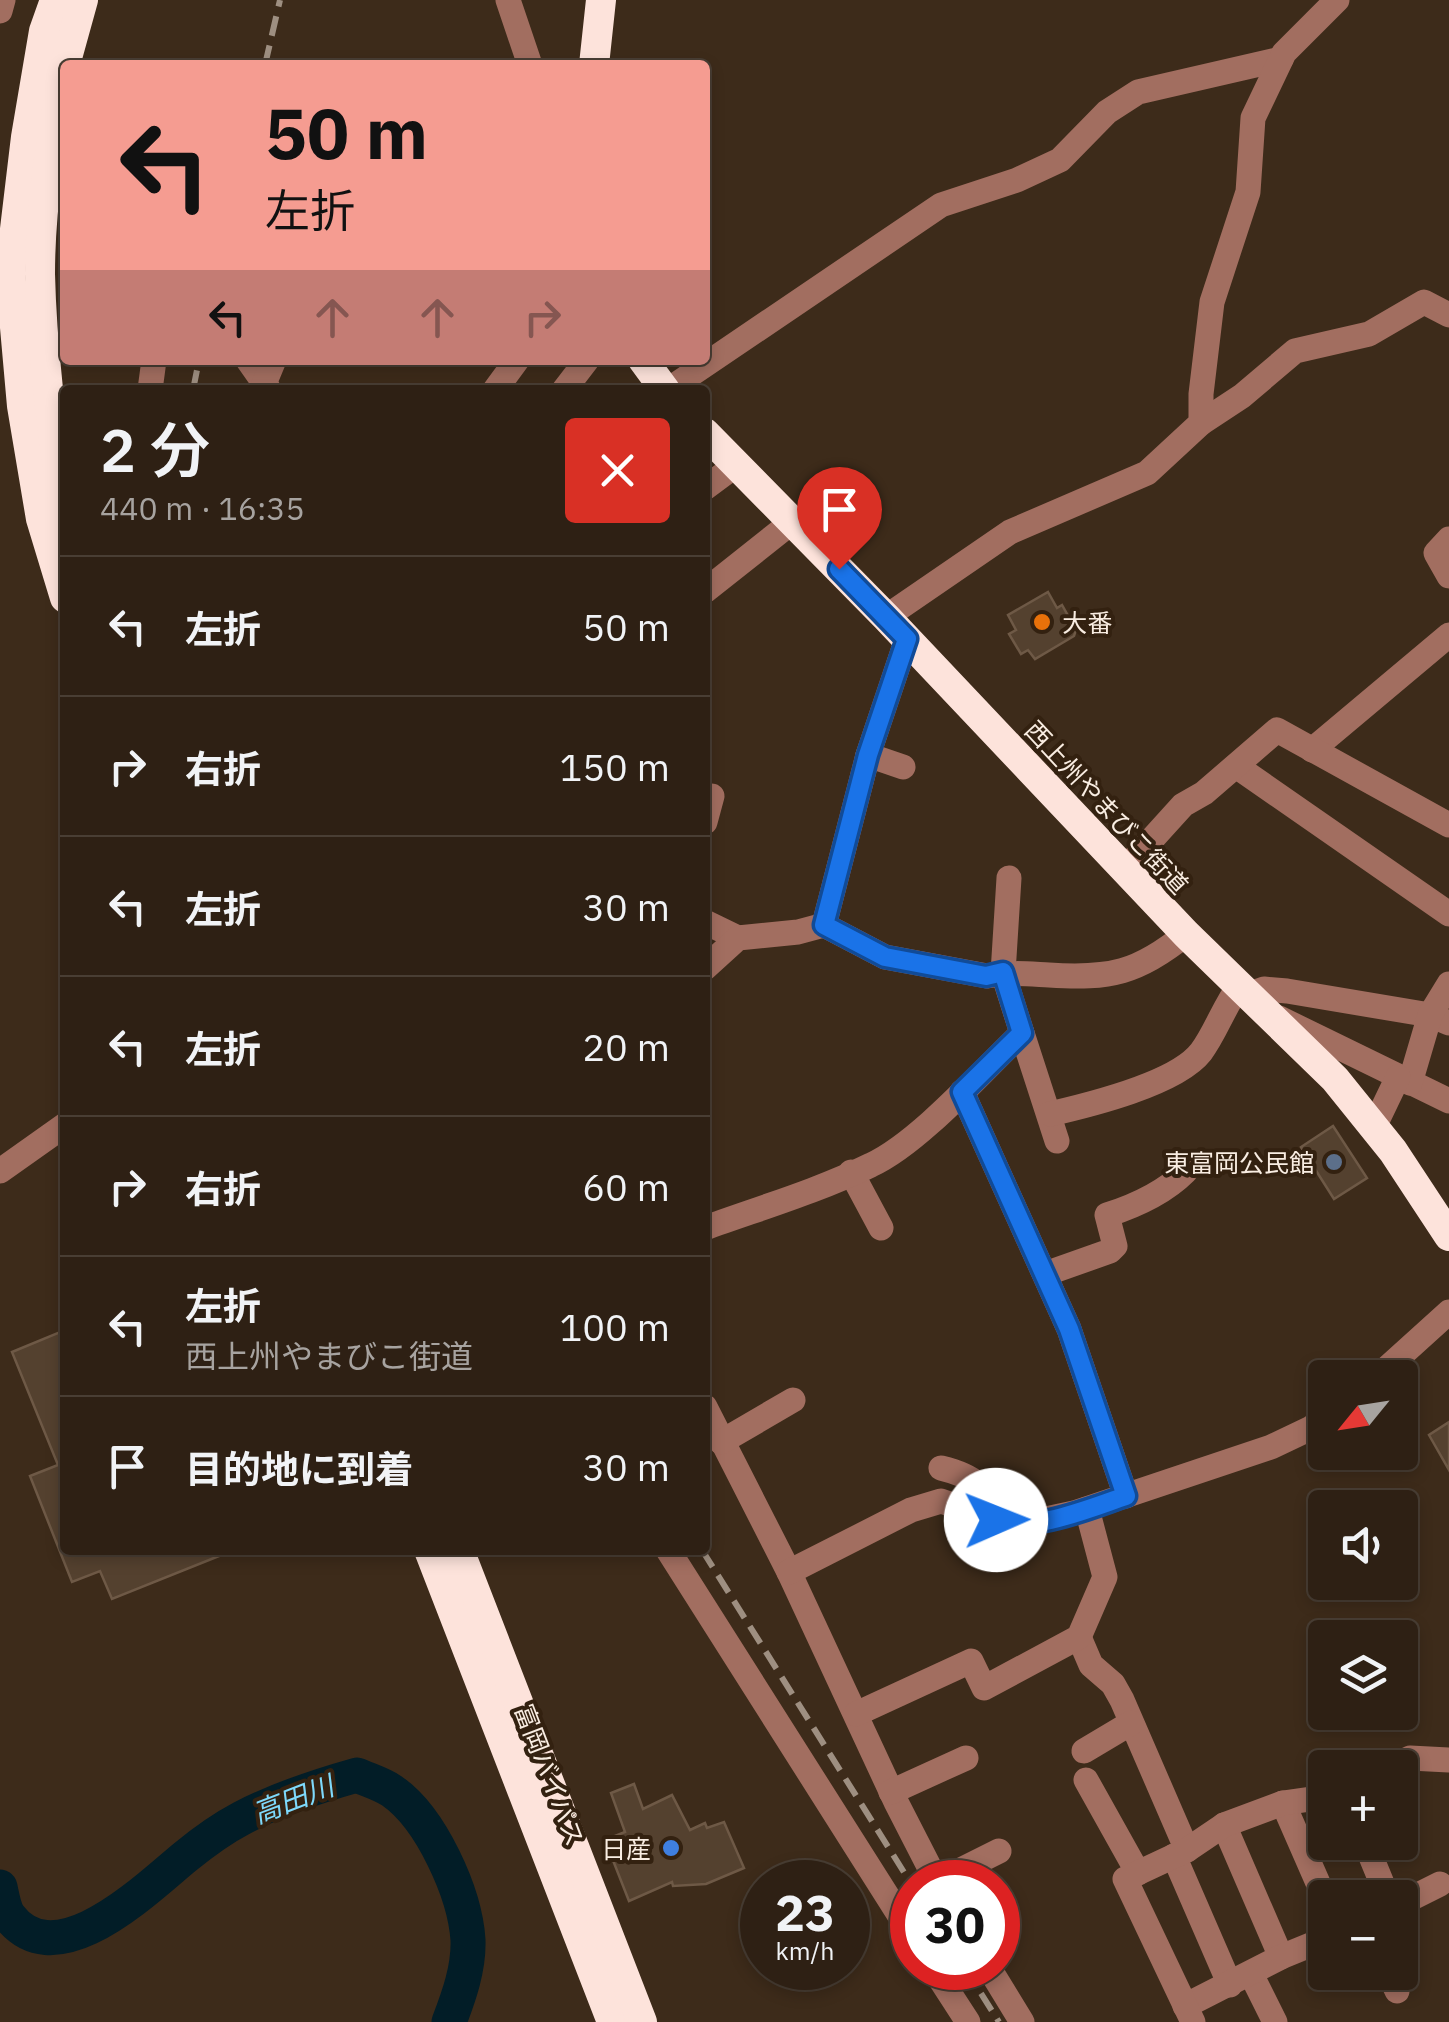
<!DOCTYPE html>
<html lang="ja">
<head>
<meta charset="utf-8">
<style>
	:root { --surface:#2e2014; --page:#3a2d22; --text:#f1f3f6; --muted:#a7a3a0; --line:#493e34 }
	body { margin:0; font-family:"IBM Plex Sans","Noto Sans JP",sans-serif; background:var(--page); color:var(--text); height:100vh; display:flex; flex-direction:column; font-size:38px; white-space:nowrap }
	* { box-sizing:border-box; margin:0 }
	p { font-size:32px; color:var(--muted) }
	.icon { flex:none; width:55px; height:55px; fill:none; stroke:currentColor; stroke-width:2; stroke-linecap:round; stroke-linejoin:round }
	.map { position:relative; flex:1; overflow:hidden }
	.drawer { position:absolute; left:60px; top:385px; width:650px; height:1170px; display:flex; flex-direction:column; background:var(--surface); border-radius:10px; box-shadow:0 5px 15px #0003,0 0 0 2px var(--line) }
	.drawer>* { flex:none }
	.top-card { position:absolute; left:60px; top:60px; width:650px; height:305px; border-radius:10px; box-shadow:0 5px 15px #0003,0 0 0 2px var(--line); background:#f59c91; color:#111; overflow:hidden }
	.needle { width:65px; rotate:240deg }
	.controls { position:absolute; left:1308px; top:1360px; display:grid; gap:20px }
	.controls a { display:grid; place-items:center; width:110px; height:110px; border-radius:10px; background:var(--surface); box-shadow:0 5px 15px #0003,0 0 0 2px var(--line); font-size:50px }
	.speed { position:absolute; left:740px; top:1860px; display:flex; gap:20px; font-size:50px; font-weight:700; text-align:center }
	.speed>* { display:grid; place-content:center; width:130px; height:130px; border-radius:50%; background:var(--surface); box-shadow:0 5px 15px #0003,0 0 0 2px var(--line); line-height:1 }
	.speed small { font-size:25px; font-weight:400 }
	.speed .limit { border:15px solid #d22; background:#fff; color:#111 }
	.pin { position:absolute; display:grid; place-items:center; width:85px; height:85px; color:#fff; margin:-102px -42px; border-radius:50% 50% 50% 0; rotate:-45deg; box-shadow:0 0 10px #0007 }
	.pin .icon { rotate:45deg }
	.me { position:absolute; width:110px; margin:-55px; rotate:89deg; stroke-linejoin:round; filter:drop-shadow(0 0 8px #0008) }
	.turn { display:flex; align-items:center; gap:35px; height:210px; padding:0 40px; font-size:45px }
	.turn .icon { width:130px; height:130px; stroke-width:2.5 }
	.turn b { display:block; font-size:70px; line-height:85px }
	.lanes { display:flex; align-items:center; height:95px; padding:0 40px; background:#0003; justify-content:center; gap:50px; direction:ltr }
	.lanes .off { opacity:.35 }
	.round { display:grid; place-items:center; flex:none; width:105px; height:105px; border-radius:10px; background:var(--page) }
	.headline { display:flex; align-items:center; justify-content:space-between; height:170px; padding:0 40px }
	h1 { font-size:60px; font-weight:600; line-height:75px }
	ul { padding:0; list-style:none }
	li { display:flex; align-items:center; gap:30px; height:140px; padding:0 40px; border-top:2px solid var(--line) }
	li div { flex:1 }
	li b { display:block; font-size:38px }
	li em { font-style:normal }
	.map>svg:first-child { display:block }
</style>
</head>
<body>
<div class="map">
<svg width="1449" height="2022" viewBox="0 0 1449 2022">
	<rect width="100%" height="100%" fill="#3d2b1a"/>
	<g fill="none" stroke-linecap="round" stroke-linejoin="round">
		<path stroke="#021d27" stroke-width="35" d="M0 1887C2 1896 4 1909 9 1916 56 1979 147 1888 185 1857 202 1843 223 1828 242 1818 278 1799 318 1786 357 1775 368 1780 382 1784 392 1791 431 1818 465 1893 468 1940 469 1968 459 1996 449 2022"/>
	</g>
	<g fill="#54412f" stroke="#6e5946" stroke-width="2.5">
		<path d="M1048 592 1057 608 1062 605 1076 630 1074 636 1035 659 1028 650 1021 654 1009 634 1016 630 1008 615Z"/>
		<path d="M1333 1126 1367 1178 1334 1199 1301 1147Z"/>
		<path d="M65 1330V1550H234L112 1599 100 1571 72 1582 30 1476 58 1465 12 1352Z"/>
		<path d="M1449 1422V1470L1429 1435Z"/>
		<path d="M634 1784 643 1809 672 1795 690 1830 705 1823 707 1828 724 1822 744 1868 706 1884 673 1886 672 1882 629 1901 605 1840 625 1832 611 1793Z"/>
	</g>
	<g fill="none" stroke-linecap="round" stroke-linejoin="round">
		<g stroke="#a26e60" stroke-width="25">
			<path d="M508 0 530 65"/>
			<path d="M0 11 3 0"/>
			<path d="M248 360 269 390"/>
			<path d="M264 384 274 360"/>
			<path d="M150 390 154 360"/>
			<path d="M495 390 517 360"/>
			<path d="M564 390 587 360"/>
			<path d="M668 390 941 205 1017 180 1060 160 1107 112 1138 92 1281 59"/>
			<path d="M1201 423 1242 396 1295 351 1369 334 1424 302 1449 315"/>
			<path d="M705 488 736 465"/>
			<path d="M1449 539 1436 553 1449 576"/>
			<path d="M705 591 792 522"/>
			<path d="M886 617 1010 532 1147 473 1201 423V394L1212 302 1248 192 1253 118 1284 53 1337 0"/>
			<path d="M1312 750 1449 635"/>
			<path d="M868 755 903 767"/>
			<path d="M1236 766 1449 914"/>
			<path d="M705 822 712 796"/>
			<path d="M1125 869 1183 805 1204 793 1277 730 1449 825"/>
			<path d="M705 922 738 938"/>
			<path d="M824 925 868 755 907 639"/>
			<path d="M705 968 738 938 798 932 824 925 885 957 987 976C1008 972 1028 974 1049 975 1110 979 1138 973 1186 934"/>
			<path d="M1250 994 1264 989 1287 991 1430 1015 1449 1023"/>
			<path d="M1279 1018 1449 1101"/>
			<path d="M1022 1033 1057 1141"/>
			<path d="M1410 1083 1430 1015 1449 984"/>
			<path d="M962 1092 1069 1329 1126 1496"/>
			<path d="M1050 1114C1089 1105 1176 1084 1201 1052 1216 1032 1224 1006 1240 985"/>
			<path d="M1374 1127 1398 1077"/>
			<path d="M0 1171 65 1125"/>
			<path d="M851 1172 881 1228"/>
			<path d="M705 1228C760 1208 818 1191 871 1165 919 1143 982 1071 1022 1033L1003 973 1009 878"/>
			<path d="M1045 1274 1110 1251 1115 1246 1107 1215C1135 1206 1164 1193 1185 1172"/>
			<path d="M1376 1378 1449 1312"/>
			<path d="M705 1407 789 1572 896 1802 937 1882"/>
			<path d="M721 1442 793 1400"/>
			<path d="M941 1468C974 1476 987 1486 996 1520"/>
			<path d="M668 1550 912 1935"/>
			<path d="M789 1572 911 1510 941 1501 1013 1526 1074 1513 1271 1447 1311 1428 1325 1418"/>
			<path d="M1079 1637 1091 1665 1113 1684 1122 1700 1187 1850"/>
			<path d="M856 1714 971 1661 984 1688 1079 1637 1105 1577 1087 1509"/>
			<path d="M1084 1751 1131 1723"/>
			<path d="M1389 1768 1410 1758 1449 1760"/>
			<path d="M1086 1780 1138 1873"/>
			<path d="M891 1792 966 1758"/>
			<path d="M1283 1803 1325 1899"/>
			<path d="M1224 1825 1281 1957"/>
			<path d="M1365 1842 1388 1898"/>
			<path d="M1174 1856 1230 1985"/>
			<path d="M937 1882 999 1851"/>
			<path d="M1400 1904 1440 1884"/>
			<path d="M933 1968 968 2022"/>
			<path d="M989 1968 1022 2022"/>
			<path d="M1388 1972 1397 1991"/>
			<path d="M1251 1974 1275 2022"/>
			<path d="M1185 2006 1281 1957 1325 1939"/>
			<path d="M1193 2022 1125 1879 1187 1850 1224 1825 1283 1803 1325 1797"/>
		</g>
		<g stroke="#fde3db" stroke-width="30">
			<path d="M55 0 44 31 26 137 10 271 22 406 41 519 65 598"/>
			<path d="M65 65 83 0"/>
			<path d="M594 65 601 0"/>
			<path d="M65 66C52 134 40 204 40 274 42 354 52 433 65 512"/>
			<path d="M643 360 665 390"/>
			<path d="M705 433 886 617 1186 934 1335 1079 1393 1151 1449 1236"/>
			<path d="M429 1550 612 2022"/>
			<path d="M459 1550 642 2022"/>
		</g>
		<g stroke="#9e8f81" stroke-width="6" stroke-dasharray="20 10" stroke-linecap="butt">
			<path d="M265 65 280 0"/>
			<path d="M193 390 199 360"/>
			<path d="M702 1550 912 1885"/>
			<path d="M965 1968 999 2022"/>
		</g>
	</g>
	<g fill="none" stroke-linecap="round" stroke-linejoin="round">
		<g stroke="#114b97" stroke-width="25">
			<path id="route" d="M839 569 907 639 868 755 824 925 885 957 986 976 1003 972 1022 1033 962 1092 1069 1329 1126 1496C1090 1508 1032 1533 996 1520"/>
		</g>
		<use href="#route" stroke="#1a73e8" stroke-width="18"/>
	</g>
	<circle fill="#e8710a" stroke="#332110" stroke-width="4" cx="1042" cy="622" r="10"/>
	<circle fill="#5c6f8a" stroke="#332110" stroke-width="4" cx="1334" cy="1162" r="10"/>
	<circle fill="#3f7fe0" stroke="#332110" stroke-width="4" cx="671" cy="1848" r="10"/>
	<g text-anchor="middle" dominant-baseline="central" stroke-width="8" stroke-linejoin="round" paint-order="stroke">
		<g font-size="25" fill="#f9ede2" stroke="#332110" text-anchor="end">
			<text x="1062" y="622" text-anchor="start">大番</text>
			<text x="1314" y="1162">東富岡公民館</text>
			<text x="651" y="1848">日産</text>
		</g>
		<g font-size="25" fill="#f9ede2" stroke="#332110">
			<text transform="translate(1107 807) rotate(47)">西上州やまびこ街道</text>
			<text transform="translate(550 1775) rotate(69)">富岡バイパス</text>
		</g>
		<g font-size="28" font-style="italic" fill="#7ed9fb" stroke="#332110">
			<text transform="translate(293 1799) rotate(-21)">高田川</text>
		</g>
	</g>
</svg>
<div class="controls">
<a><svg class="needle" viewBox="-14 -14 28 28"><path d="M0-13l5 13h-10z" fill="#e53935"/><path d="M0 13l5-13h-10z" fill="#a7a3a0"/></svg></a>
<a><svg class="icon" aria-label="sound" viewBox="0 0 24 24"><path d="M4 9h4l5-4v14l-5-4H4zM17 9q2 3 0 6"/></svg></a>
<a><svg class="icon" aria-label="layers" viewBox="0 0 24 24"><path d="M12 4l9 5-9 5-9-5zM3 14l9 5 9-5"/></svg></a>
<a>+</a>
<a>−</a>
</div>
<div class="speed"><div>23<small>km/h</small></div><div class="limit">30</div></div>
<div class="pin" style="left:839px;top:569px;background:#d93025"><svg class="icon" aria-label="arrive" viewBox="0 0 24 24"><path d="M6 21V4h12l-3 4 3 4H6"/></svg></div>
<svg class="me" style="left:996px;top:1520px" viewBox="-20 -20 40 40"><circle r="19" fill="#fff"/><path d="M0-13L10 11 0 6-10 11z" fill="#1a73e8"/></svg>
<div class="top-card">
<div class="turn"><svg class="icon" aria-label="left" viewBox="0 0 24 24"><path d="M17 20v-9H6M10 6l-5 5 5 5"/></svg><div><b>50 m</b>左折</div></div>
<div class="lanes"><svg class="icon" aria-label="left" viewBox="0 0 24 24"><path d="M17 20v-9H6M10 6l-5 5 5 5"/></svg><svg class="icon off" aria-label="ahead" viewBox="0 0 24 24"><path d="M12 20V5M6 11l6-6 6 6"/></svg><svg class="icon off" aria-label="ahead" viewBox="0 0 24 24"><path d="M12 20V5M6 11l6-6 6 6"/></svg><svg class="icon off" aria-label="right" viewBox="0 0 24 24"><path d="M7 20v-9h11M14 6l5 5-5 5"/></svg></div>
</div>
<section class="drawer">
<div class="headline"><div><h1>2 分</h1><p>440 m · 16:35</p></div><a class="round" style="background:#d93025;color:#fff"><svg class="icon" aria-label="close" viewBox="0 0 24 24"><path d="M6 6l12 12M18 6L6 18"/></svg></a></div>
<ul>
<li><svg class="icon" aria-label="left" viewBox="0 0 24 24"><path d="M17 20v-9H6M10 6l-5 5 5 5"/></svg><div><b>左折</b></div><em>50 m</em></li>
<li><svg class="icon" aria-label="right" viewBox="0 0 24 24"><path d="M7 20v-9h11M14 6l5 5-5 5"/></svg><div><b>右折</b></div><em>150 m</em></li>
<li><svg class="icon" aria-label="left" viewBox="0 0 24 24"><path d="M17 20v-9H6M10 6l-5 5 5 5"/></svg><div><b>左折</b></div><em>30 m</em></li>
<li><svg class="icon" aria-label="left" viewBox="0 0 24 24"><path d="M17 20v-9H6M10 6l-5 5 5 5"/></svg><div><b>左折</b></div><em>20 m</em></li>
<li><svg class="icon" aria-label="right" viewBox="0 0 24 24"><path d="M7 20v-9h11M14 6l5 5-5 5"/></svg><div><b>右折</b></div><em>60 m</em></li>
<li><svg class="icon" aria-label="left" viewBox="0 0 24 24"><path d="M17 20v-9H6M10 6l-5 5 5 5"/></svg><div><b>左折</b><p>西上州やまびこ街道</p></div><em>100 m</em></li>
<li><svg class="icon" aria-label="arrive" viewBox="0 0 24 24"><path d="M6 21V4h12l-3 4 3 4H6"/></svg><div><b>目的地に到着</b></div><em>30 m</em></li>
</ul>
</section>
</div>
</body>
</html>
